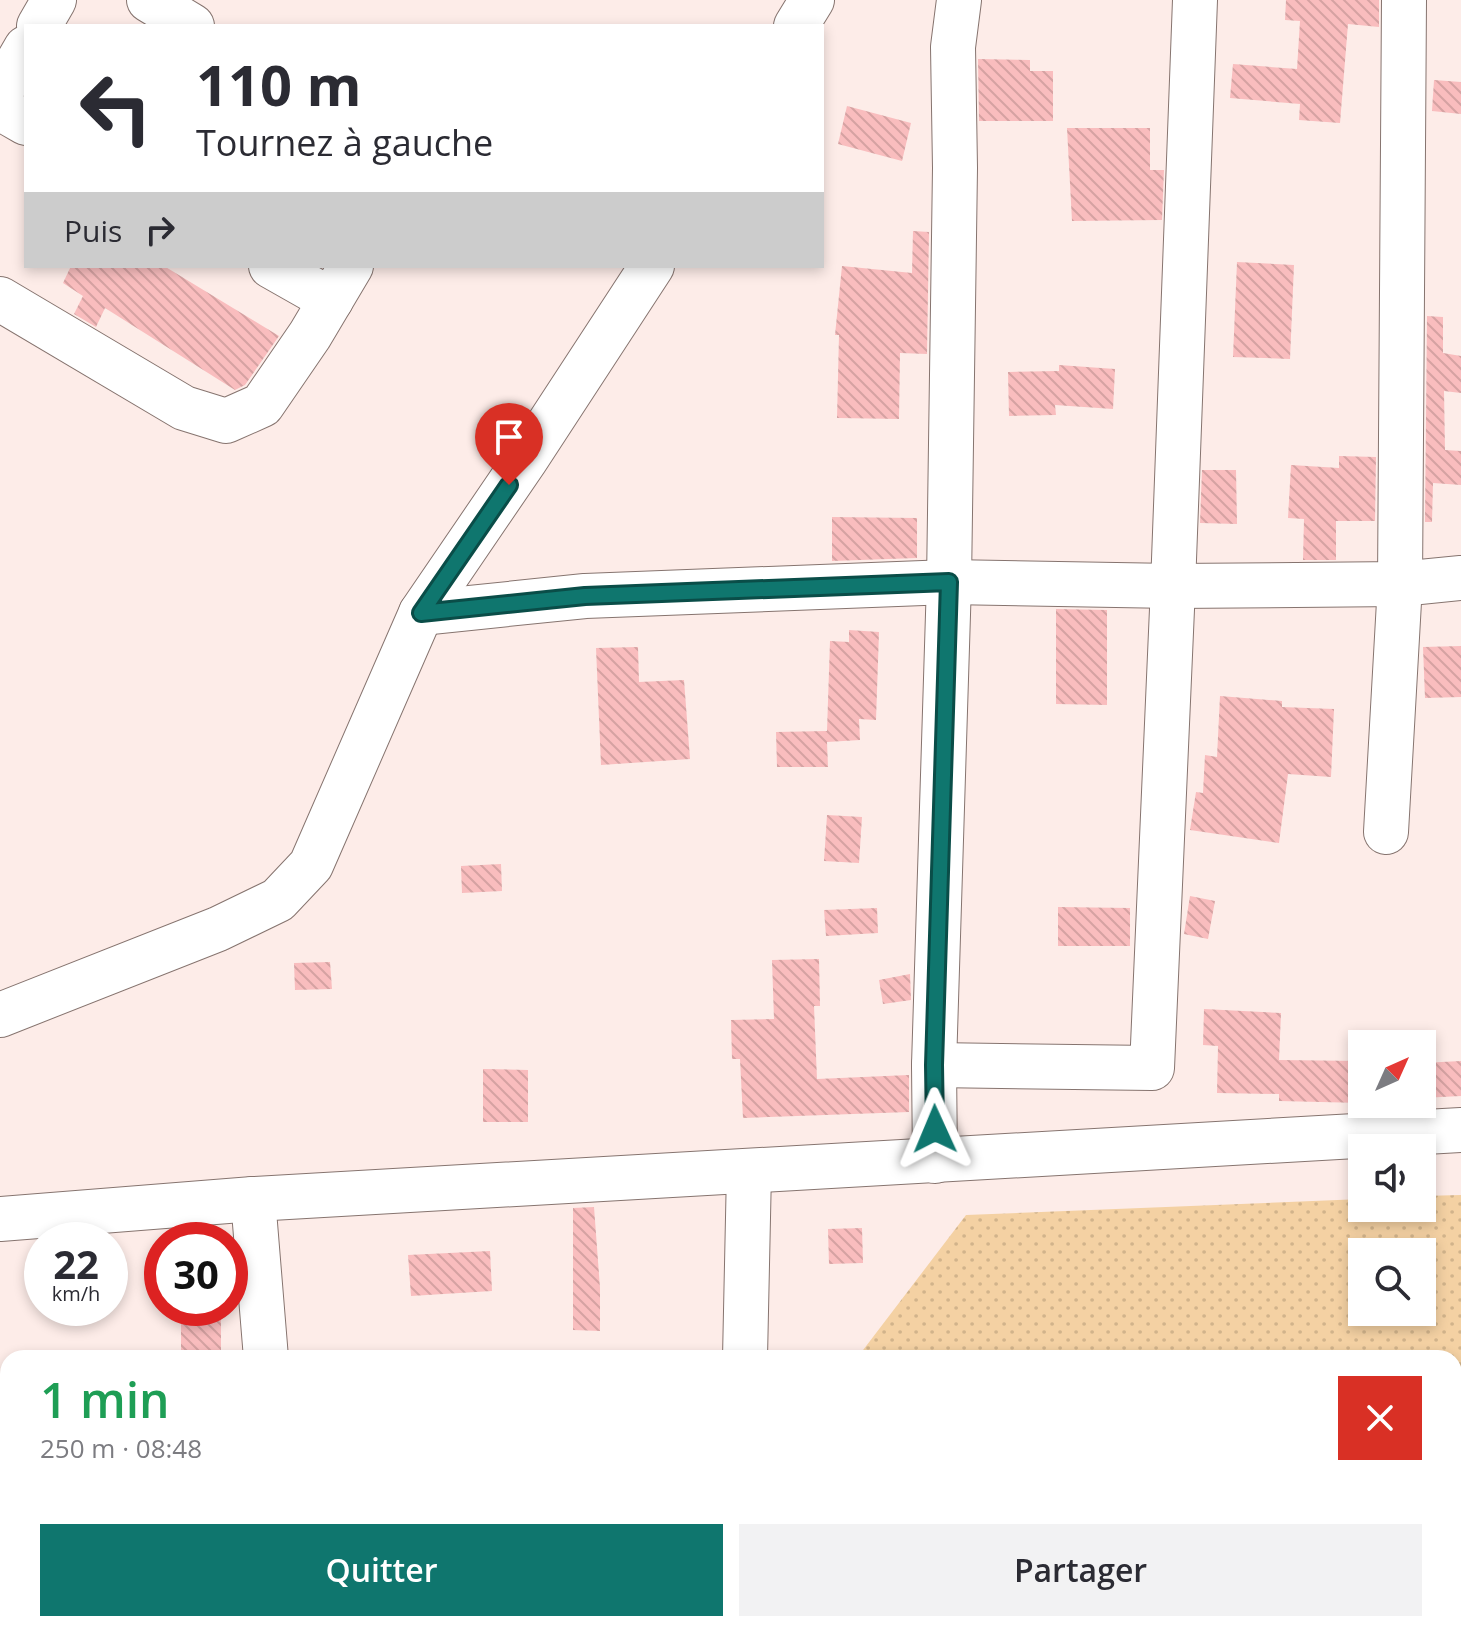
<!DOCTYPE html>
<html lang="fr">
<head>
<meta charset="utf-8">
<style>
	:root { --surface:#fff; --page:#f2f2f3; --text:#2b2b33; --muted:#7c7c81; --accent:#0f766e }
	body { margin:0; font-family:"Open Sans",sans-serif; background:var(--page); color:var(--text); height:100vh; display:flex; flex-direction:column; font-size:30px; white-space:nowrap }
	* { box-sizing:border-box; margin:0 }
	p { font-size:26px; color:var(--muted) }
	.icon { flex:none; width:44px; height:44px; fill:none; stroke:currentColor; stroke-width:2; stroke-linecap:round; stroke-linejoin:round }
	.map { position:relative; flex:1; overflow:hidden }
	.drawer { position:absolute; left:0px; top:1350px; width:1462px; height:282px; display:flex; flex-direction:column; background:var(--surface); border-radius:24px 24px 0 0; box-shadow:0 4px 12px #0003 }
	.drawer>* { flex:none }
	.hud { position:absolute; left:24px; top:24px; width:800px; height:244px; border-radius:0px; box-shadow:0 4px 12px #0003; background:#fff; color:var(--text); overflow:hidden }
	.needle { width:52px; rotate:45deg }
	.buttons { position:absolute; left:1348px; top:1030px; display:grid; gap:16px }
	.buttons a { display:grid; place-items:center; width:88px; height:88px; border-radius:0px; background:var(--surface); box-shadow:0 4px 12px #0003; font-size:40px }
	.speed { position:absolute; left:24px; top:1222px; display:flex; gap:16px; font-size:40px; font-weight:700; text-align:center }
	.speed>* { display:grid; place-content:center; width:104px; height:104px; border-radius:50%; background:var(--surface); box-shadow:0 4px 12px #0003; line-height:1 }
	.speed small { font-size:20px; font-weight:400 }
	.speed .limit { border:12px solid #d22; background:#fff; color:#111 }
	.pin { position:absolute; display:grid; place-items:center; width:68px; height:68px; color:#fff; margin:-82px -34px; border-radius:50% 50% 50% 0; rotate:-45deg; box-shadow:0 0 8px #0007 }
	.pin .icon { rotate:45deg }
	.me { position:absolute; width:88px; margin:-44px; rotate:359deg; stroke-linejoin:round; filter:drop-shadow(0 0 6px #0008) }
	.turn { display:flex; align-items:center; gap:28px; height:168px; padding:0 40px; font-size:36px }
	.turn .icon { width:104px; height:104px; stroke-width:2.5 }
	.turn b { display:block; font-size:56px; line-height:68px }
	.then { display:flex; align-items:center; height:76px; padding:0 40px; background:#0003; gap:16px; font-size:30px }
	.round { display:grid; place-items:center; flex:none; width:84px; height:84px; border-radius:0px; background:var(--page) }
	.headline { display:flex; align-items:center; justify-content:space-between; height:136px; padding:0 40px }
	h1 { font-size:48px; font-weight:600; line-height:60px; color:#1e9e55 }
	.primary-button { display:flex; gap:16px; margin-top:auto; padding:16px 40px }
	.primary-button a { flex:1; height:92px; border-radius:0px; background:var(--accent); color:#fff; font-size:32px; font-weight:600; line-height:92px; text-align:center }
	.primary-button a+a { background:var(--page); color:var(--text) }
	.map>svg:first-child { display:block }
</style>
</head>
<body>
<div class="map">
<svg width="1461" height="1631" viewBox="0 0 1461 1631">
	<defs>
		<pattern id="grass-dots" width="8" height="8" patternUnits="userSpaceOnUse" patternTransform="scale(2)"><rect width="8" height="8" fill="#f4d1a3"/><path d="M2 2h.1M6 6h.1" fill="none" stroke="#d1b38b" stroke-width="1.8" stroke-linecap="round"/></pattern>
		<pattern id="building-back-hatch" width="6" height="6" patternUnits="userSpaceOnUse" patternTransform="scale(2)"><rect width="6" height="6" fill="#f9bdbe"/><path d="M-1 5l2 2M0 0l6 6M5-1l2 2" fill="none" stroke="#d5a2a2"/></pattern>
	</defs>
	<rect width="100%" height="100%" fill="#fdece8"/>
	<path fill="url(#grass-dots)" fill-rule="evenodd" d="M1461 1195V1631H650L655 1624H1454V1358H857L966 1215 1362 1199V1208H1422V1196ZM1362 1252H1422V1312H1362Z"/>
	<g fill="url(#building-back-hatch)">
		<path d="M1286 0H1379V27L1348 24 1340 123 1299 120 1300 104 1230 98 1233 64 1297 69 1300 21 1285 20Z"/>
		<path d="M978 59 1030 60V71H1053V121H979Z"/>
		<path d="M1434 80 1461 82V114L1432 111Z"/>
		<path d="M847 106 911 123 902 161 838 144Z"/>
		<path d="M1067 128H1150V170H1164L1162 220 1072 221Z"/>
		<path d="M913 231 929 232 927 354 900 353 899 419 837 418 839 335H835L842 266 912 273Z"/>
		<path d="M1237 262 1294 265 1290 359 1233 357Z"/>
		<path d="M71 266H164L279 336 245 385 235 390 105 308 96 327 74 314 83 296 63 283Z"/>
		<path d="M1427 316 1443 317V353L1461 356V393L1444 391 1445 450 1461 451V485L1433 483 1432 522H1425Z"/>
		<path d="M1059 365 1115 369 1113 409 1055 405 1056 415 1009 416 1008 372 1059 371Z"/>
		<path d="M1339 456 1376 457 1375 521H1336V560H1303L1304 519 1288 518 1291 465 1339 468Z"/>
		<path d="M1202 470H1236L1237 524 1200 523Z"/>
		<path d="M832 517 917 518V558L832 561Z"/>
		<path d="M1056 609 1107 610V705L1056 704Z"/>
		<path d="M849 630 879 632 876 720 859 719 860 740 827 742 828 767H777L776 732 827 731 830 641 849 642Z"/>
		<path d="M1461 646V697L1425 698 1423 647Z"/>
		<path d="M638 647 639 682 684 680 690 759 601 765 596 648Z"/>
		<path d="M1220 696 1282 701V707L1334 709 1331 777 1288 774 1279 843 1190 830 1196 792 1203 793 1205 755 1217 757Z"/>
		<path d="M827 815 862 817 859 863 824 861Z"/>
		<path d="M501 864 502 891 462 893 461 866Z"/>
		<path d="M1190 896 1215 901 1208 939 1184 934Z"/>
		<path d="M1058 907 1130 908V946H1058Z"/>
		<path d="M877 908 878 933 826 936 824 910Z"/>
		<path d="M819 959 820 1006H814L817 1079 909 1075V1112L743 1118 740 1059H732L731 1020 774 1019 772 960Z"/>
		<path d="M330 962 332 989 295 990 294 963Z"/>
		<path d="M910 974 911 1000 883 1004 879 980Z"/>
		<path d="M1204 1009 1281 1013 1279 1060 1362 1061V1103L1279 1101V1094L1217 1093 1218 1046 1203 1045Z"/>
		<path d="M1461 1061V1096L1422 1098V1063Z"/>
		<path d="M483 1069 528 1070V1122H483Z"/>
		<path d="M594 1207 600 1288V1331L573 1330V1208Z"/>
		<path d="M862 1228 863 1263 829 1264 828 1229Z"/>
		<path d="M490 1251 492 1291 411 1296 408 1255Z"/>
		<rect x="181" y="1308" width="40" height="50"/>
	</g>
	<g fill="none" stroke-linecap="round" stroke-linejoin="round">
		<g stroke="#86746f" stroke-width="46">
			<g id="minor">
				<path d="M149 0 192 26"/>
				<path d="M39 26 54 0"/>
				<path d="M796 26 812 0"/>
				<path d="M0 93 26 48"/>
				<path d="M0 108 26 123"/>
				<path d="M271 266 331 300"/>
				<path d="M0 299 184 408 226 421 262 405 310 335 351 266"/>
				<path d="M421 613 585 596 949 582 1173 586 1400 584 1461 578"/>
				<path d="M1386 832 1400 584 1404 0"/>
				<path d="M0 1015 218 929 278 900 311 865 421 613 526 459 652 266"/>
				<path d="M934 1065 1152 1068 1173 586 1195 0"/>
				<path d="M935 1161 934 1065 949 582 955 168 953 47 959 0"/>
				<path d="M253 1199 266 1358"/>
				<path d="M745 1358 749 1171"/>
				<path d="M0 1482H8"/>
			</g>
		</g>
		<g stroke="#86746f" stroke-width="46">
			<path id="highway" d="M0 1219 253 1199 1461 1130"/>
		</g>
		<use href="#minor" stroke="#fff" stroke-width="44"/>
		<use href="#highway" stroke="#fff" stroke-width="44"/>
	</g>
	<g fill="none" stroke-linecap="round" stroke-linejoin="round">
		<g stroke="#0a4d48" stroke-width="20">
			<path id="route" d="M509 485 421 613 585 596 949 582 934 1065 935 1129"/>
		</g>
		<use href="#route" stroke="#0f766e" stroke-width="14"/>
	</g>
</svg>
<div class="buttons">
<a><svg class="needle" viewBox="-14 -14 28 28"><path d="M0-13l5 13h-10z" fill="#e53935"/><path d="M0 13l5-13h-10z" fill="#7c7c81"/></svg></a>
<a><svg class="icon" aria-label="sound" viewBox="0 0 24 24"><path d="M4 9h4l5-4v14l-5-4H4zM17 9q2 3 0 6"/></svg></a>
<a><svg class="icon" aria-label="search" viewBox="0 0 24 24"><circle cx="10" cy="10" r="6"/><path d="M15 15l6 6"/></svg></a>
</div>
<div class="speed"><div>22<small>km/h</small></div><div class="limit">30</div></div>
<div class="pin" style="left:509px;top:485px;background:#d93025"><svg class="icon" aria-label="arrive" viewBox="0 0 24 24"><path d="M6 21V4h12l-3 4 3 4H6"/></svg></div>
<svg class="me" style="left:935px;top:1129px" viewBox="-20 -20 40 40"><path d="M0-17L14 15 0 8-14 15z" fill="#0f766e" stroke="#fff" stroke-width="4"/></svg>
<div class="hud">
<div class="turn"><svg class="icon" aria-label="left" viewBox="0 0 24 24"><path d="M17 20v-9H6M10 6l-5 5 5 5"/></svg><div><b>110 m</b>Tournez à gauche</div></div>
<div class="then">Puis<svg class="icon" aria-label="right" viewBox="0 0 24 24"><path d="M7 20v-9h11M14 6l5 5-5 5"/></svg></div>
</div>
<section class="drawer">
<div class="headline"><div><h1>1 min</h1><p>250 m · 08:48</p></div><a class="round" style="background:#d93025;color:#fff"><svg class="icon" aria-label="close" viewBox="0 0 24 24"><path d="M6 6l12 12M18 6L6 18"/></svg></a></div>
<div class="primary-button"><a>Quitter</a><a>Partager</a></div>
</section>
</div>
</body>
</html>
